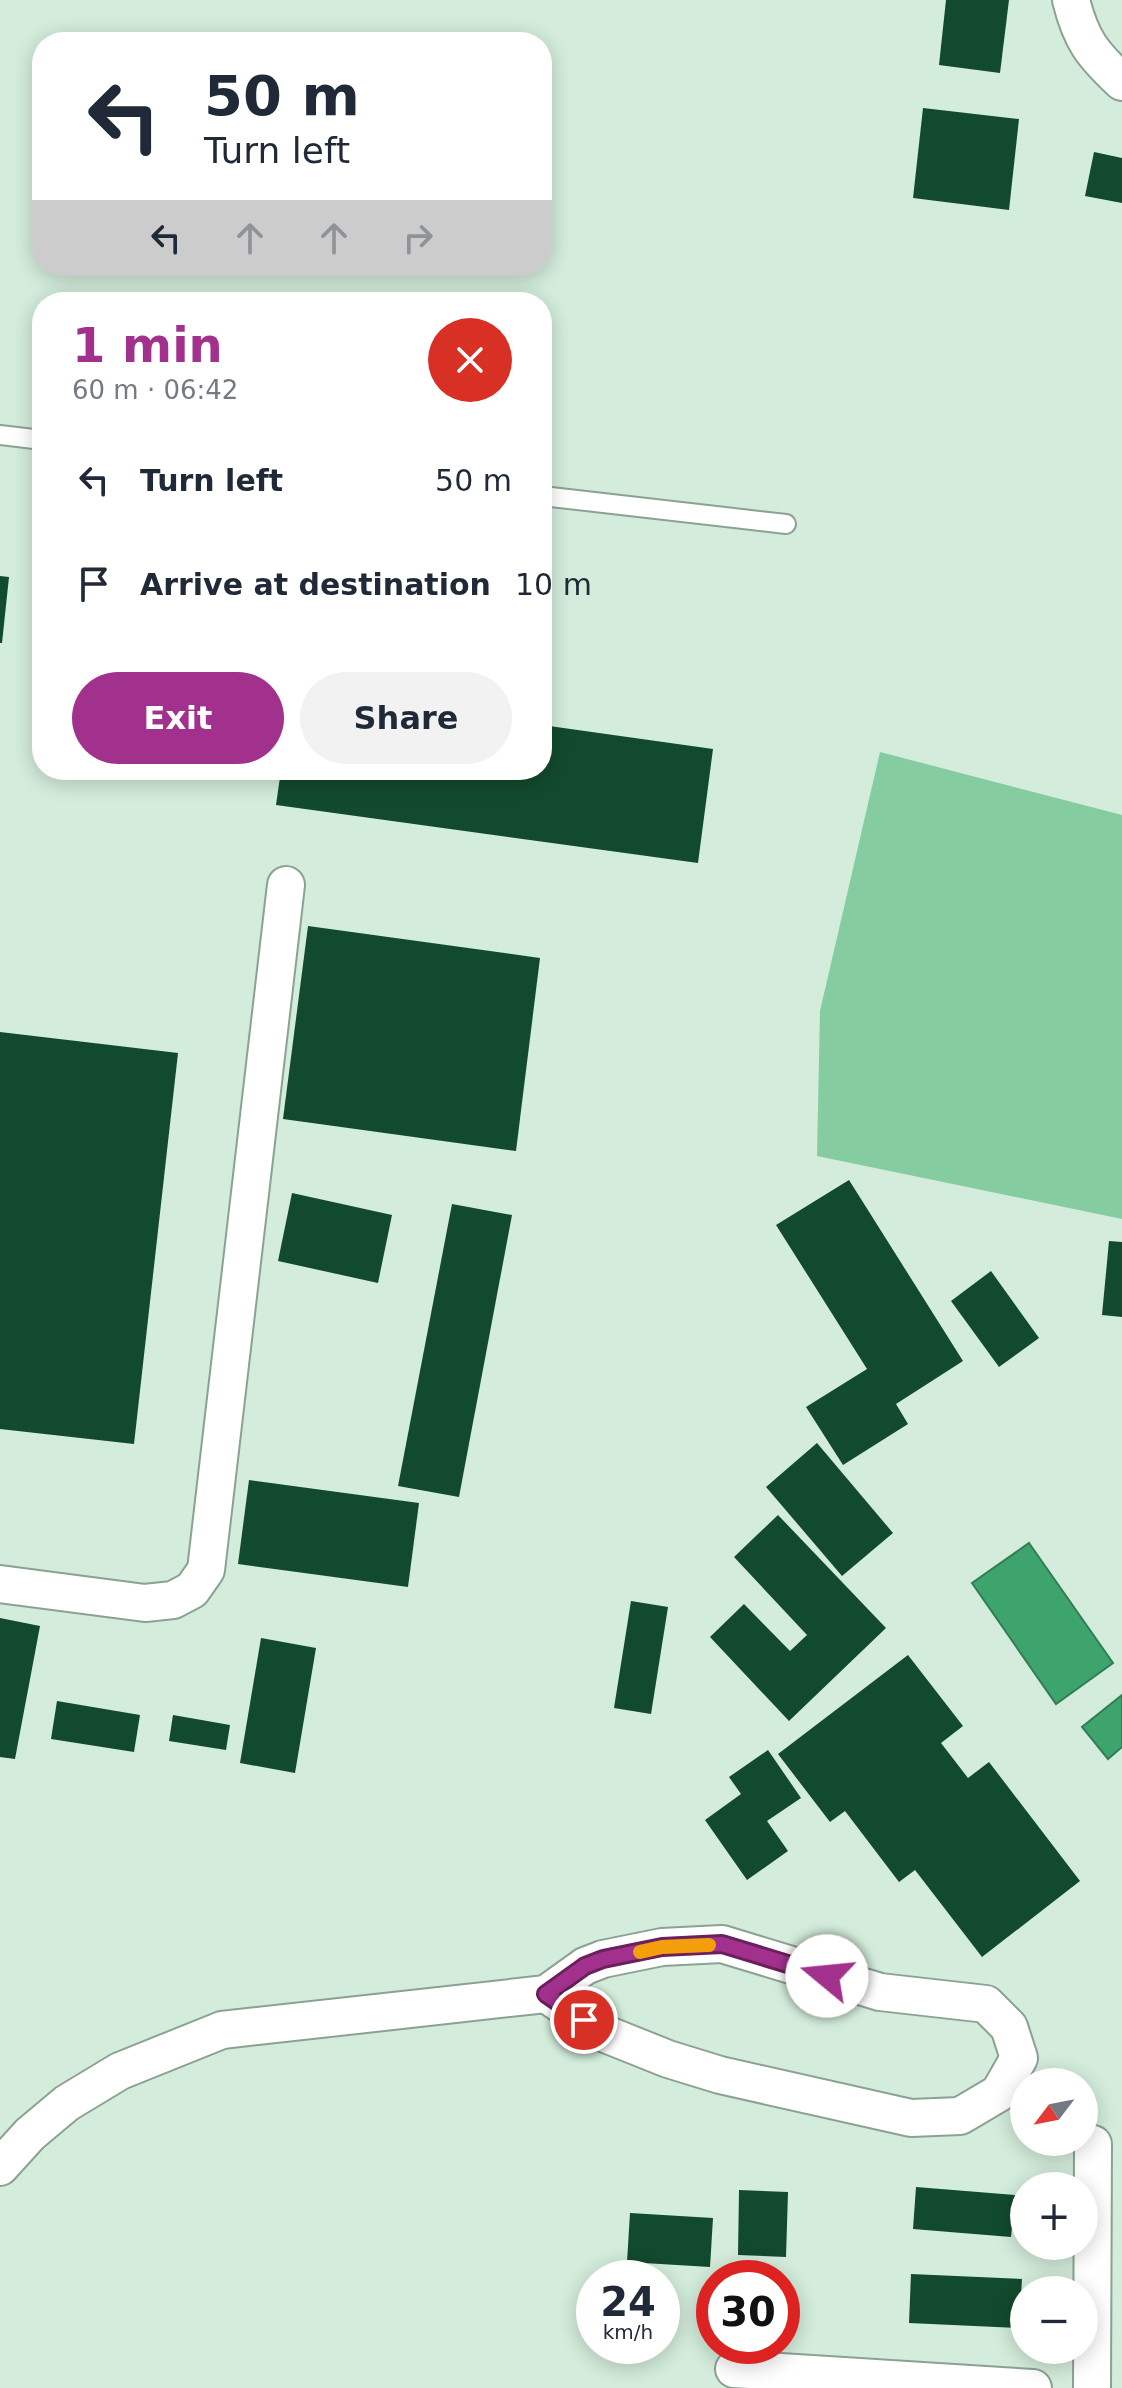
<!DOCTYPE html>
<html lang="en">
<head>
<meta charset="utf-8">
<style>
	:root { --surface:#fff; --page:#f2f2f3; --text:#1f2937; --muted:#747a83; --accent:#a2318d }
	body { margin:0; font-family:"DejaVu Sans",sans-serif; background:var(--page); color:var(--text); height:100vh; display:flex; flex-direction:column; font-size:30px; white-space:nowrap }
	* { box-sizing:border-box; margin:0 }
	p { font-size:26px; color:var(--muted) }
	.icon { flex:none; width:44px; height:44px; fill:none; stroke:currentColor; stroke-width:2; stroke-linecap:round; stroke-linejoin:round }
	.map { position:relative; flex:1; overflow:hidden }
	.drawer { position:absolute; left:32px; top:292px; width:520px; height:488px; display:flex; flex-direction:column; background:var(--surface); border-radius:32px; box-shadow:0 4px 20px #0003 }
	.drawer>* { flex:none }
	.guide { position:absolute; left:32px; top:32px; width:520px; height:244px; border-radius:32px; box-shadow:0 4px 20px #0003; background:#fff; color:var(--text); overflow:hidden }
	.needle { width:52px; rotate:238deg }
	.controls { position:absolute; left:1010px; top:2068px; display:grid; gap:16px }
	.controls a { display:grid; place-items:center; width:88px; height:88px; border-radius:50%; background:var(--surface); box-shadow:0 4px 20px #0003; font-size:40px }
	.speed { position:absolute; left:576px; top:2260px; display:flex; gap:16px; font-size:40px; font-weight:700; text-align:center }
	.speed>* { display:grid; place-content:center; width:104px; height:104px; border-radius:50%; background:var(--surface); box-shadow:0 4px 20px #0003; line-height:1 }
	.speed small { font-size:20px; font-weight:400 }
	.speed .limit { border:12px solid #d22; background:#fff; color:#111 }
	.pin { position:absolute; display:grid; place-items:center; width:68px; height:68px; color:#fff; margin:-34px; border:4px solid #fff; border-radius:50%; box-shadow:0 2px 8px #0007 }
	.me { position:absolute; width:88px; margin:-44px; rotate:287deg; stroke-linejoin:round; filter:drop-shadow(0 0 6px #0008) }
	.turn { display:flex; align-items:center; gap:28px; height:168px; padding:0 40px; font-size:36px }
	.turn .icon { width:104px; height:104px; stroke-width:2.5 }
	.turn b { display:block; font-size:56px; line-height:68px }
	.lanes { display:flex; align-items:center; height:76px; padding:0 40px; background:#0003; justify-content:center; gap:40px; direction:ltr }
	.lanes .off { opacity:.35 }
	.round { display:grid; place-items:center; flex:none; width:84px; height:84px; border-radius:42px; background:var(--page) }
	.overview { display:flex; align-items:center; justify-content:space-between; height:136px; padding:0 40px }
	h1 { font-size:48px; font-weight:800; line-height:60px; color:var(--accent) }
	.primary-button { display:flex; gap:16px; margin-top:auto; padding:16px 40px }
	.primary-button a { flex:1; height:92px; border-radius:48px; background:var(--accent); color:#fff; font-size:32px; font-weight:800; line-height:92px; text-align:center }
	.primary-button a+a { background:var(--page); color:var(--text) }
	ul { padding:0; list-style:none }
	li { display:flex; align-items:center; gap:24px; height:104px; padding:0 40px }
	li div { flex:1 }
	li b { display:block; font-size:30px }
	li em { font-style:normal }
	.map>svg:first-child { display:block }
</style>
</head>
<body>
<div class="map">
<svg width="1122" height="2388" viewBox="0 0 1122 2388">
	<rect width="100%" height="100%" fill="#d3ecdb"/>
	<path fill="#85cda1" d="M880 752 1122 815V1219L817 1156 820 1011Z"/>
	<g fill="#3da46d" stroke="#327d54" stroke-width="2">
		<path d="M1029 1543 1113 1663 1056 1704 972 1583Z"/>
		<path d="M1122 1695V1747L1108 1759 1082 1727Z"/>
	</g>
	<g fill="#124a2d">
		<path d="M946 0H1009L1000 73 939 65Z"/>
		<path d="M923 108 1019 119 1009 210 913 198Z"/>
		<path d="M1094 152 1122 158V203L1085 196Z"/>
		<path d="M0 576 9 577 2 643H0Z"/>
		<path d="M542 725 713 749 698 863 276 805 281 770H542Z"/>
		<path d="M308 926 540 958 516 1151 283 1119Z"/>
		<path d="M0 1032 178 1053 134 1444 0 1429Z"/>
		<path d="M849 1180 963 1361 896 1404 908 1424 843 1465 806 1407 867 1369 776 1225Z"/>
		<path d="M292 1193 392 1215 378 1283 278 1261Z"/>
		<path d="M452 1204 512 1215 459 1497 398 1486Z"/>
		<path d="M1109 1241 1122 1242V1317L1102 1315Z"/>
		<path d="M991 1271 1039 1338 999 1367 951 1301Z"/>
		<path d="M817 1443 893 1533 842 1576 766 1487Z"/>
		<path d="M249 1480 419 1503 408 1587 238 1564Z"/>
		<path d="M778 1515 886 1628 789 1721 710 1637 744 1604 790 1651 807 1635 734 1557Z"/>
		<path d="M631 1601 668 1607 651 1714 614 1708Z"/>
		<path d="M0 1618 40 1626 15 1759 0 1757Z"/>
		<path d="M261 1638 316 1648 295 1773 240 1763Z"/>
		<path d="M908 1655 963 1726 941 1743 968 1778 989 1762 1080 1881 982 1957 915 1870 899 1882 845 1811 830 1822 778 1754Z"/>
		<path d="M57 1701 140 1715 134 1752 51 1739Z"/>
		<path d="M173 1715 230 1725 226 1750 169 1741Z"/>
		<path d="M768 1750 801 1798 767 1821 788 1851 747 1880 705 1820 741 1794 729 1777Z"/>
		<path d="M916 2187 1015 2195 1011 2237 913 2229Z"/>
		<path d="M739 2190 788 2192 786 2257 738 2255Z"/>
		<path d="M630 2213 713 2218 710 2267 627 2262Z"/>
		<path d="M911 2274 1022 2279 1019 2328 909 2323Z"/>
	</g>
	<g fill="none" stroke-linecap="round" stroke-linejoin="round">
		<g stroke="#8ba292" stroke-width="22">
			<g id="service">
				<path d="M0 435 42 440"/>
				<path d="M542 496 786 524"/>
			</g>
		</g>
		<g stroke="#8ba292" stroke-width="40">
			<g id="minor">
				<path d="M1071 0C1081 40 1092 54 1122 82"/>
				<path d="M0 1584 145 1603 173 1600 192 1590 206 1570 286 885"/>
				<path d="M0 2167 30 2134 67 2103 120 2071 222 2030 546 1994 585 1966 603 1959 662 1947 722 1944 880 1992 986 2004 1009 2027 1019 2058 999 2093 960 2116 911 2118 720 2075 668 2059 603 2033 546 1994"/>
				<path d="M734 2369 1033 2388"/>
				<path d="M1092 2388 1093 2144"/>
			</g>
		</g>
		<use href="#service" stroke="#fff" stroke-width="18"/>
		<use href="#minor" stroke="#fff" stroke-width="36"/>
	</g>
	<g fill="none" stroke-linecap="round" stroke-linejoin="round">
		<g stroke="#69205c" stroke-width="20">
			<path id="route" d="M584 2020 546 1994 585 1966 603 1959 662 1947 722 1944 827 1976"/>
		</g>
		<use href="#route" stroke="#a2318d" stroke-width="14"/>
		<path stroke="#f59e0b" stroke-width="14" d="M640 1952 662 1947 709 1945"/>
	</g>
</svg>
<div class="controls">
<a><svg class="needle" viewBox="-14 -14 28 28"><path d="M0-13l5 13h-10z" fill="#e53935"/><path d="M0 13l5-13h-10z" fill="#747a83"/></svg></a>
<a>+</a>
<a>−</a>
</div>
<div class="speed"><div>24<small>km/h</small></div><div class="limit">30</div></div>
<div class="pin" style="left:584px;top:2020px;background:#d93025"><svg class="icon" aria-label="arrive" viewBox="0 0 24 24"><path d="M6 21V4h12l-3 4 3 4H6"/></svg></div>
<svg class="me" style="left:827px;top:1976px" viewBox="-20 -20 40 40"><circle r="19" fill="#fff"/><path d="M0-13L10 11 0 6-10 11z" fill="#a2318d"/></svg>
<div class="guide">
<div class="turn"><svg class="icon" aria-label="left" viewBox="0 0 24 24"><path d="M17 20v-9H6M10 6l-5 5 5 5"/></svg><div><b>50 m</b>Turn left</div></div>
<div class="lanes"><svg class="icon" aria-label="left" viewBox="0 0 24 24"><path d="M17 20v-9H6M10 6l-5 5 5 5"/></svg><svg class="icon off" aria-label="ahead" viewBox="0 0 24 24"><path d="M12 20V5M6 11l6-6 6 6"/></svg><svg class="icon off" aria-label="ahead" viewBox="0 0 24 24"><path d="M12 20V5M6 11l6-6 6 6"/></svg><svg class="icon off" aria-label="right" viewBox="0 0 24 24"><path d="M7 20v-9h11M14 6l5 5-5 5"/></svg></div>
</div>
<section class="drawer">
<div class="overview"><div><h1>1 min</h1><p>60 m · 06:42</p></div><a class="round" style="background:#d93025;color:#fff"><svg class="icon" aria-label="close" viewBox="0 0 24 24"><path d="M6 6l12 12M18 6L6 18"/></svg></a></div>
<ul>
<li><svg class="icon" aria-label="left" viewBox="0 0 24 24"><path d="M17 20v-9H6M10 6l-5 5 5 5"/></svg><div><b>Turn left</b></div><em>50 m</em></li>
<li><svg class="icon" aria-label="arrive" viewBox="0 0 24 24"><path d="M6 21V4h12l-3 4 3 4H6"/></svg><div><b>Arrive at destination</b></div><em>10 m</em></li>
</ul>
<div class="primary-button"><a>Exit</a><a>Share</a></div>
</section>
</div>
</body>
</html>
